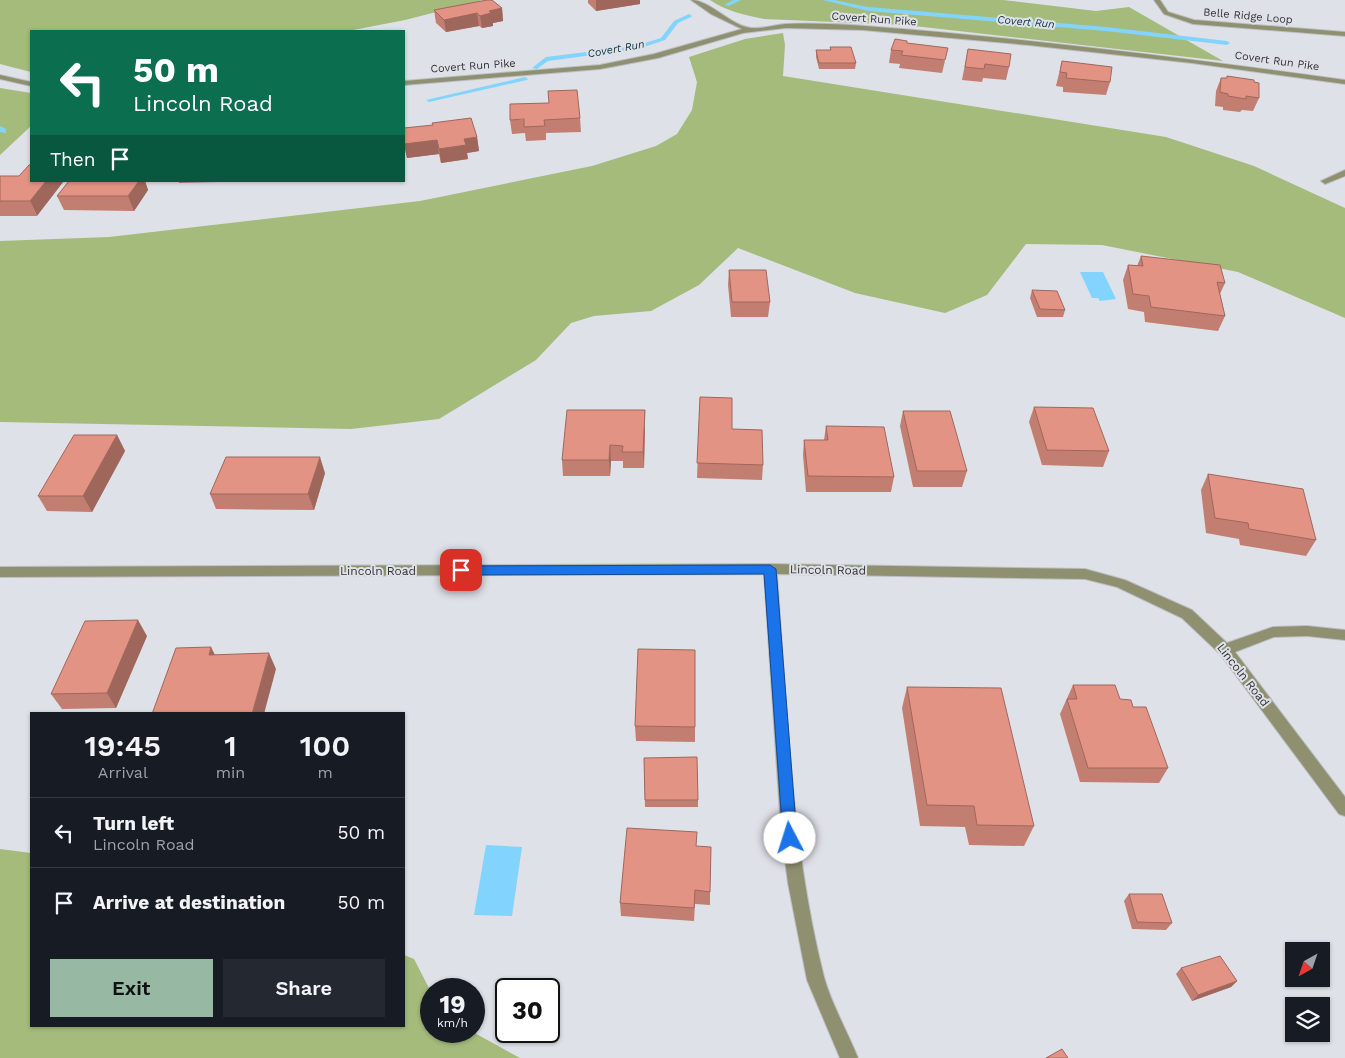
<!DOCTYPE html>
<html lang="en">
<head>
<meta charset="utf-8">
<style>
	:root { --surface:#171b24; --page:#242831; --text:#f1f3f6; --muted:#9ea1a6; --line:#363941; --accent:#97b9a4 }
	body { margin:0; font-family:"Work Sans",sans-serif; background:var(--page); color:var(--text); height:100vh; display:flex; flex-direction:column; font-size:19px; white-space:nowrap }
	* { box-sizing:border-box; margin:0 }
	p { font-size:16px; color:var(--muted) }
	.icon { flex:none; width:28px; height:28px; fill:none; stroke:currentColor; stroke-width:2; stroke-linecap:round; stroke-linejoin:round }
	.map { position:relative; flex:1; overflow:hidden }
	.panel { position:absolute; left:30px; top:712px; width:375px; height:315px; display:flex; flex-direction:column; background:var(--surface); border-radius:0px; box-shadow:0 1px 4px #0004 }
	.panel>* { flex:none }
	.banner { position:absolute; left:30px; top:30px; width:375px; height:152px; border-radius:0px; box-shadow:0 1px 4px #0004; background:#0b6e4f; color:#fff; overflow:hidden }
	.needle { width:32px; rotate:220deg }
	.fabs { position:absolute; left:1285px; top:942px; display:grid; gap:10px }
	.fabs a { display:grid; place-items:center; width:45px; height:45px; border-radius:0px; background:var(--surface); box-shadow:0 1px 4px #0004; font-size:25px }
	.speed { position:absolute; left:420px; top:978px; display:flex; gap:10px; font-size:25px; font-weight:700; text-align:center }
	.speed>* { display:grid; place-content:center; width:65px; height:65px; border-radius:50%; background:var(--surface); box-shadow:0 1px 4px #0004; line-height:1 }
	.speed small { font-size:12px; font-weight:400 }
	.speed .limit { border:2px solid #111; border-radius:8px; background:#fff; color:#111 }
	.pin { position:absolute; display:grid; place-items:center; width:42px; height:42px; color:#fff; margin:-21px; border-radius:10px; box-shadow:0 2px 8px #0006 }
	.me { position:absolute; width:55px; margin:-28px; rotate:355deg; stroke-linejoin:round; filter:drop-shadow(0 0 4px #0008) }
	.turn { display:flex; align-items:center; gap:18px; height:105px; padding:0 20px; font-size:22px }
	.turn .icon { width:65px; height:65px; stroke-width:2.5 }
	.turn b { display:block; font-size:35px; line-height:42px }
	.then { display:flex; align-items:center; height:48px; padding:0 20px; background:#0003; gap:10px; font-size:19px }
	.eta { display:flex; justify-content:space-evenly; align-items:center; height:85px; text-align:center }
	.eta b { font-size:30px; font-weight:600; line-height:35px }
	.primary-button { display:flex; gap:10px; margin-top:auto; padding:10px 20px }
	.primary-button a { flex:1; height:58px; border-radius:0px; background:var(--accent); color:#111; font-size:20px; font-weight:600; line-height:58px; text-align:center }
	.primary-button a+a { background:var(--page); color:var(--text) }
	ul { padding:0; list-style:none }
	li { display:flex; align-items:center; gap:15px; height:70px; padding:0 20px; border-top:1px solid var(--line) }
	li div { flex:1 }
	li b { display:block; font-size:19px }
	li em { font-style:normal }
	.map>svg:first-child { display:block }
</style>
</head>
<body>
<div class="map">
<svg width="1345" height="1058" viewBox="0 0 1345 1058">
	<rect width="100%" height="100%" fill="#dee1e7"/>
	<g fill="#a4bb7c">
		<path d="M0 0H483L405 20 348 31H31V72L0 64Z"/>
		<path d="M710 0H1003L1096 11 1129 7 1223 61 905 25 764 19C746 15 725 11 710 0Z"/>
		<path d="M783 33 785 45 783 76 1166 137 1254 166 1345 208V318L1238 272 1102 245 1026 244 987 295 945 313 855 293 738 248 699 285 651 311 594 316 571 323 536 360 439 419 351 429 0 422V241L109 237 420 201 592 166 656 146 677 134 692 110 697 82 689 57 745 39Z"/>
		<path d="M0 88 31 93V126L0 155Z"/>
		<path d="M0 849 31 853V1026H404V955L414 959 431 992V1031H471L520 1058H0Z"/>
	</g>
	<g fill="#82d4ff">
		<path d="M1080 272H1103L1116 299 1100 301 1098 298H1092Z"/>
		<path d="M486 845 522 847 512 916 474 915Z"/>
	</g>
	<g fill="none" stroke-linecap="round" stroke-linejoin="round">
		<g fill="#82d4ff" fill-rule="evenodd">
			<path d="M733 0H741L729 6 724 5Z"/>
			<path d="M823 0H834L868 7 1106 27 1227 41 1230 43 1227 45 1106 31 868 11Z"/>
			<path d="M689 14 692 16 691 17 678 23 665 40 638 49 548 61 537 69 532 68 546 57 635 46 661 38 674 21Z"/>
			<path d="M525 77 528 79 527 80 429 102 426 100Z"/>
			<path d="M0 126 6 129V133L0 132Z"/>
		</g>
		<g stroke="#bcbec3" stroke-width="2">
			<g id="minor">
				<path d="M691 0C710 0 731 26 751 28 762 29 774 25 785 24 811 23 839 24 865 26 1025 38 1185 58 1345 80V84L1192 63 1028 45 863 30 786 28 743 33 658 58 600 69 404 85V81L600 65 654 54 742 29 711 14Z"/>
				<path d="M1154 0H1160L1168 12 1194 20 1345 32V36L1193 24 1164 14Z"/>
				<path d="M0 75 31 82V86L0 79Z"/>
				<path d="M1345 170V176L1325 184 1321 181Z"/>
				<path d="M770 564 1085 569 1125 580 1192 610 1227 643 1273 627 1307 626 1345 630V640L1307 636 1274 637 1235 652 1345 797V816L1339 814 1220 654 1182 618 1117 587 1085 579 777 574C787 709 791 846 824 977 831 1003 848 1033 858 1058H840L807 980 788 883 781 830 764 574 0 577V567Z"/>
			</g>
		</g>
		<use href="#minor" fill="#8e9070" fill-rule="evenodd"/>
	</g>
	<g fill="#c37e72">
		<path d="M588 0H640V4L596 11 588 3Z"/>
		<path d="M502 8 503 21 493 23V26L482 28 479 26 446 32 436 23 434 10Z"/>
		<path d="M907 43 945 61 942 73 899 68 900 64 889 63 891 50Z"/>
		<path d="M830 47 856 63 855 69H819L816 57V50H830Z"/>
		<path d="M968 49 1009 67 1006 80 983 78 982 82 962 80Z"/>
		<path d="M1062 61 1110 82 1106 95 1063 92V87L1056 86Z"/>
		<path d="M1227 76 1254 82 1259 98 1253 111 1242 110 1240 112 1223 110V107L1215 106 1216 91 1221 78H1227Z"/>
		<path d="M580 118 581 132 546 133V140L526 141 525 133 512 134 510 120Z"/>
		<path d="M404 128 477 137 479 151 467 153 468 159 441 163 439 154 407 158 404 145Z"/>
		<path d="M0 176H19L37 216H0Z"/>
		<path d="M69 181H145L148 190 134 211 64 210 57 196Z"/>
		<path d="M179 181H256L179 183Z"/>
		<path d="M1141 256 1225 283 1220 294 1225 316 1218 331 1145 322 1144 312 1128 309 1123 280 1128 265 1137 266Z"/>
		<path d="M729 270 770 302 768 317H731L728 285Z"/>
		<path d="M1032 290 1065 310 1063 317H1037L1030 298Z"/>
		<path d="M700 397 732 429 763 465 762 480 697 478Z"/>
		<path d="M1034 407 1109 451 1103 467 1042 465 1029 422Z"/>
		<path d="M645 410 644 468H623V461H611L610 476H563L562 460Z"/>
		<path d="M903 411 967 471 962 487H913L900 426Z"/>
		<path d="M826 426 894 477 891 492H806L803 455 804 440H824Z"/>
		<path d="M117 435 125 451 92 512 47 511 38 496Z"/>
		<path d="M325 473 314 510 216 509 210 494Z"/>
		<path d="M1208 474 1316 540 1306 556 1240 545 1239 539 1206 533 1201 490Z"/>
		<path d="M147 636 116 708 62 709 51 694Z"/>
		<path d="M1073 685 1120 699 1133 707 1168 768 1159 783 1080 782 1060 714Z"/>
		<path d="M907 687 1034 826 1024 846 969 845 965 827 920 826 902 708Z"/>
		<path d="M635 726 695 727V742L636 741Z"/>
		<path d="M644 758 698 800V807H645Z"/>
		<path d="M696 846 710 892V905L695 904 694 921 621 916 620 903Z"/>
		<path d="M1129 894 1172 923 1166 930 1132 929 1124 901Z"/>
		<path d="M1181 968 1237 981 1231 987 1192 1001 1176 974Z"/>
	</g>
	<g fill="#9f675c">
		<path d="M596 0H640V4L596 11Z"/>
		<path d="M502 8 503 21 493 23V26L482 28 480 16 489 11Z"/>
		<path d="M477 13 479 26 446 32 444 20Z"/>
		<path d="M477 137 479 151 467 153 468 159 441 163 439 149 464 139Z"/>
		<path d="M437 140 439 154 407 158 404 144Z"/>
		<path d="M46 181H64L37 216 30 201Z"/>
		<path d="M139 181H145L148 190 134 211 128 196Z"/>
		<path d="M645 410V426L644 468 643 452Z"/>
		<path d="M117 435 125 451 92 512 83 496Z"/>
		<path d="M610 445 611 461 610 476 609 460Z"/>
		<path d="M320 457 325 473 314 510 308 494Z"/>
		<path d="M138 620 147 636 116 708 107 693Z"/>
		<path d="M211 647 219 663 209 655Z"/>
		<path d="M269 653 276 669 264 714H252Z"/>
		<path d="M1237 981 1231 987 1192 1001 1198 995Z"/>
	</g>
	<g fill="#e39384" stroke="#9f675c">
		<path d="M487 0H492L502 8 489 11 491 13 480 16 477 13 444 20 434 10Z"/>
		<path d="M895 39 907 41V43L948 48 945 60 901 55 903 51 891 50Z"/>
		<path d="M830 47H851L856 63H819L816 50H831Z"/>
		<path d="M968 49 1011 54 1009 67 985 64 984 69 965 67Z"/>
		<path d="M1062 61 1112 67 1110 82 1066 78 1067 73 1060 72Z"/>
		<path d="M1227 76 1254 80V82L1259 83V98L1246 96V99L1228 96V94L1220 92 1221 78H1227Z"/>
		<path d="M577 90 580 118 544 120 545 126 524 127V119L510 120V104L549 103 548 91Z"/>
		<path d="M471 118 477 137 464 139 466 145 439 149 437 140 404 144V128L433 125 432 123Z"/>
		<path d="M29 165H31V181H46L30 201H0V176H19Z"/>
		<path d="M69 181H139L128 196H57Z"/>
		<path d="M1141 256 1220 265 1225 283 1217 282 1225 316 1151 307 1149 296 1133 294 1128 265 1143 266Z"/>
		<path d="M729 270H766L770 302H732Z"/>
		<path d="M1032 290 1057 291 1065 310 1040 309Z"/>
		<path d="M700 397 732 398V429L762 430 763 465 697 463Z"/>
		<path d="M1034 407 1093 408 1109 451 1047 450Z"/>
		<path d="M567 410H645L643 452H622L623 446 610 445 609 460H562Z"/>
		<path d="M903 411H950L967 471H917Z"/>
		<path d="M826 426 884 427 894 477 808 476 804 440H828Z"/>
		<path d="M74 435H117L83 496H38Z"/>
		<path d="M226 457H320L308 494H210Z"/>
		<path d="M1208 474 1303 489 1316 540 1249 529 1248 523 1215 518Z"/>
		<path d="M138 620 107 693 51 694 85 621Z"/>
		<path d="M211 647 209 655 269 653 252 714H152L176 648Z"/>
		<path d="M638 649 695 650V727L635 726Z"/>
		<path d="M1073 685H1115L1120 699 1131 700 1133 707H1146L1168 768H1088L1067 699H1077Z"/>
		<path d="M907 687 1001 688 1034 826 977 825 974 806 927 805Z"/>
		<path d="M697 757 698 800H645L644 758Z"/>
		<path d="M627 828 697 832 696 846 711 847 710 892 695 890 694 908 620 903Z"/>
		<path d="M1129 894H1162L1172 923 1137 922Z"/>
		<path d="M1220 956 1237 981 1198 995 1181 968Z"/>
		<path d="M1062 1049 1068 1058H1046Z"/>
	</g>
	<path fill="#1a73e8" stroke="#114b97" d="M770 565 776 569 797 838 795 842 790 844 785 842 783 838 764 574 461 575 455 570 461 566Z"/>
	<g text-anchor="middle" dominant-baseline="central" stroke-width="4" stroke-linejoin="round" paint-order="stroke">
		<g font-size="11" fill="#323335" stroke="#dee1e7">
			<text transform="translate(1248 16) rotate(5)">Belle Ridge Loop</text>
			<text transform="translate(874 19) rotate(4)">Covert Run Pike</text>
			<text transform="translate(1277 61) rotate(8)">Covert Run Pike</text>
			<text transform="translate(473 66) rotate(-4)">Covert Run Pike</text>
		</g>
		<g font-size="11" font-style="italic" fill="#103647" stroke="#dee1e7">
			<text transform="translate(1026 22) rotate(5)">Covert Run</text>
			<text transform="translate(616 49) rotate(-10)">Covert Run</text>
		</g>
		<g font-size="12" fill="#323335" stroke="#dee1e7">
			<text transform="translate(828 570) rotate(1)">Lincoln Road</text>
			<text x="378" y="571">Lincoln Road</text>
			<text transform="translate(1243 675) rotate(52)">Lincoln Road</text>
		</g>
	</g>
</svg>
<div class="fabs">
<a><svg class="needle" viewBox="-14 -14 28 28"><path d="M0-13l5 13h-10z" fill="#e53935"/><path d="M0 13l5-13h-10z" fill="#9ea1a6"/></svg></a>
<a><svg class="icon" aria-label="layers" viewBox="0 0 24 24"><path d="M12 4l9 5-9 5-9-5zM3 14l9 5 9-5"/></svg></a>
</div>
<div class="speed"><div>19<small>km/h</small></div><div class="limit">30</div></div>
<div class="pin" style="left:461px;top:570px;background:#d93025"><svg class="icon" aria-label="arrive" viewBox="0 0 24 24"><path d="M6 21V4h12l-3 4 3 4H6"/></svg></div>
<svg class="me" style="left:790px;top:838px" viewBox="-20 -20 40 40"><circle r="19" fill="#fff"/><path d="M0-13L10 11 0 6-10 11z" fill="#1a73e8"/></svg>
<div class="banner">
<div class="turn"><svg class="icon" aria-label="left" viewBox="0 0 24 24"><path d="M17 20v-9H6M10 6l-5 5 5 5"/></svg><div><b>50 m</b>Lincoln Road</div></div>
<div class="then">Then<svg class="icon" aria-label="arrive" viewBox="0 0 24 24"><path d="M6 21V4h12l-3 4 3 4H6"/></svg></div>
</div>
<section class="panel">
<div class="eta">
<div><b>19:45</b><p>Arrival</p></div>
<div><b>1</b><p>min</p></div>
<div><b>100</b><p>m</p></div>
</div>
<ul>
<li><svg class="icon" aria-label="left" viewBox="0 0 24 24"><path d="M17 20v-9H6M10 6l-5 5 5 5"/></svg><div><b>Turn left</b><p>Lincoln Road</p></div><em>50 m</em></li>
<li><svg class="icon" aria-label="arrive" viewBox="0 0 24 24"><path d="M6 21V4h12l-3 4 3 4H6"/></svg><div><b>Arrive at destination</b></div><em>50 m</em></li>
</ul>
<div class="primary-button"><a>Exit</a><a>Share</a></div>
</section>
</div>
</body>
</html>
